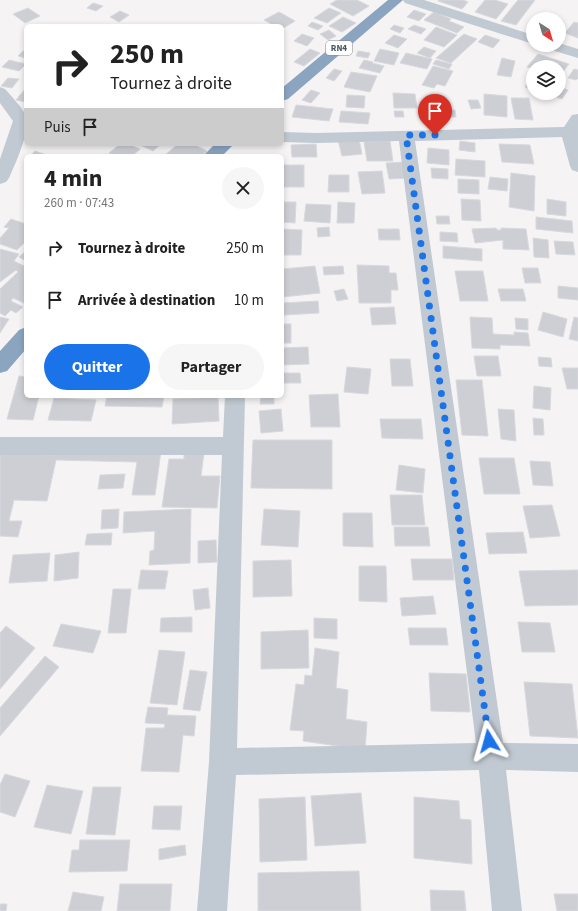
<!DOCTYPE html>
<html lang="fr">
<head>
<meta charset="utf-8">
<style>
	:root { --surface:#fff; --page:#f6f6f6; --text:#222; --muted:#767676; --accent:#1a73e8 }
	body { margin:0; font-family:"Source Sans 3",sans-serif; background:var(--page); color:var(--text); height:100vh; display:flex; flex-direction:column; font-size:15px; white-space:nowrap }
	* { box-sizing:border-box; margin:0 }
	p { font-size:13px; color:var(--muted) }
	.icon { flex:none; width:22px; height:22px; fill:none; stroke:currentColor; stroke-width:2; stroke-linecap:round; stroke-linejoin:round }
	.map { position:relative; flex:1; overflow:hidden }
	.panel { position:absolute; left:24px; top:154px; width:260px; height:244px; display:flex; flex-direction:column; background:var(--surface); border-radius:6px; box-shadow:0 2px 6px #0003 }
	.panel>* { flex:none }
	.top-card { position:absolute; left:24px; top:24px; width:260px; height:122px; border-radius:6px; box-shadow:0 2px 6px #0003; background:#fff; color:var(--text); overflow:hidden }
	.needle { width:26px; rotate:143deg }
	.controls { position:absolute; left:526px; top:12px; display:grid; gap:8px }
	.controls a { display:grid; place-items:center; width:40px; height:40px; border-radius:50%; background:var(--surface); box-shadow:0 2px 6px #0003; font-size:20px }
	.pin { position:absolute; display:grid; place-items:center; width:34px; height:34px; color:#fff; margin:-41px -17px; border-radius:50% 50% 50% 0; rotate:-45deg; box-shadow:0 0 4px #0007 }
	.pin .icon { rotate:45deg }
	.me { position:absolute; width:44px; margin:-22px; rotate:352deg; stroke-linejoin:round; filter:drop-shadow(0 0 3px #0008) }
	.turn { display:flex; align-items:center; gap:14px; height:84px; padding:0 20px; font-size:18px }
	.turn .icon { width:52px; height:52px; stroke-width:2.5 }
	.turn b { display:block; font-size:28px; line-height:34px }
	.then { display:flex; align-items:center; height:38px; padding:0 20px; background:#0003; gap:8px; font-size:15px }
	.round { display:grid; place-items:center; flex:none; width:42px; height:42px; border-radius:21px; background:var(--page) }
	.head { display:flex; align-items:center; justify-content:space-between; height:68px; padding:0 20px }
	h1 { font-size:24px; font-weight:700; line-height:30px }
	.primary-button { display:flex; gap:8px; margin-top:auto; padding:8px 20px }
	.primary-button a { flex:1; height:46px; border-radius:24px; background:var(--accent); color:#fff; font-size:16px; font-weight:700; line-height:46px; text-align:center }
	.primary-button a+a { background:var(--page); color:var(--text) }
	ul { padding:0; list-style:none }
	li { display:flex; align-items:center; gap:12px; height:52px; padding:0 20px }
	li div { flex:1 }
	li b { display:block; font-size:15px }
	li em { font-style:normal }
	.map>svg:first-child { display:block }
</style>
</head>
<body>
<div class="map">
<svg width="578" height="911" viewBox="0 0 578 911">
	<rect width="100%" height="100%" fill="#f5f3f3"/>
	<g fill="#cdcfd5" stroke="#d7d9de">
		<path d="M337 0H357L369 6 353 16 330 4Z"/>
		<path d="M439 0H463L468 2 462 9 438 1Z"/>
		<path d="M485 0H495L508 4 496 19 475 12Z"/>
		<path d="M518 0H535L516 25 501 21Z"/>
		<path d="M93 3 103 6 96 11 87 8Z"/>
		<path d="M28 8 40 16 25 23 13 14Z"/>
		<path d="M329 8 341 13 327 23 314 18Z"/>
		<path d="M414 10 426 14 419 21 407 17Z"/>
		<path d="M120 11 129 15 119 22 110 17Z"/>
		<path d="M279 12 295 21 282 29V26H275L264 20Z"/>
		<path d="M434 12 451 19 449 21 464 27 457 33 424 20Z"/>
		<path d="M343 17 356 23 342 32 329 26Z"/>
		<path d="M312 22 323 26 318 30 308 26Z"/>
		<path d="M574 22 578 23V38L565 33Z"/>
		<path d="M394 25 404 28 400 33 390 29Z"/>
		<path d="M414 25 426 29 421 34 408 29Z"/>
		<path d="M436 27 457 35 444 47 424 40Z"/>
		<path d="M329 30 336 36 328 40 320 34Z"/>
		<path d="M302 34 314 38 307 46 294 41Z"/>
		<path d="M464 34 477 39 451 63 436 58Z"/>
		<path d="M394 35 407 39 398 48 385 43Z"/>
		<path d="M485 35 500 40 493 48 478 42Z"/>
		<path d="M424 47 436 51 430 58 417 53Z"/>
		<path d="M310 49 320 53 304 66 294 62Z"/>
		<path d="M380 49 399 53 394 65 374 61Z"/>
		<path d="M23 51 26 52V58L18 56Z"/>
		<path d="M358 51 370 53 368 58 356 56Z"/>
		<path d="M406 53 432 59 427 69 400 63Z"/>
		<path d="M538 54 569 64 559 77V67H533V69L527 67Z"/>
		<path d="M502 58 515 61 511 77 497 75Z"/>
		<path d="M9 60 26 64 19 71 2 67Z"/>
		<path d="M364 60 373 62 372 63 384 66 380 73 359 68Z"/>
		<path d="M436 60 452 64 449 69 433 64Z"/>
		<path d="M433 66 453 71 445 86 437 84 434 88 422 85Z"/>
		<path d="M334 69 342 71 334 81 326 78Z"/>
		<path d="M574 69 578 70V78L576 80 568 78Z"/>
		<path d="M351 72 377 76 370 92 344 87Z"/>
		<path d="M8 78 19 79 12 88 1 86Z"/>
		<path d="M532 78H533V90L525 87Z"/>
		<path d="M559 87 568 90 562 99 544 93H559Z"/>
		<path d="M25 89 26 90V102L16 100Z"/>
		<path d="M311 90 320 93 311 103 302 100Z"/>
		<path d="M393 93 415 94 417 108H394Z"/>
		<path d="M484 94 507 96V117L484 115Z"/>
		<path d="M347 95 365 96 364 108 346 107Z"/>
		<path d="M511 98H529L533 120 515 119Z"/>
		<path d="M468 100H478L481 108 471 109Z"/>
		<path d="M296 105 333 109 329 121 292 117Z"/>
		<path d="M448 110H455L456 117H449Z"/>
		<path d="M341 111 370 113 368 124 339 122Z"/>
		<path d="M394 111H403L404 117H395Z"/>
		<path d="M359 139 362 154 342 156 338 140Z"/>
		<path d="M390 141 393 161H367L364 142Z"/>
		<path d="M460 141 475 143V152L459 150Z"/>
		<path d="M120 144H128L140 149 132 156H116L109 153Z"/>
		<path d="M138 144H161L153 151Z"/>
		<path d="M178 144H193L207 151 201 156H164Z"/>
		<path d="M316 144 317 157H292L291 145Z"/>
		<path d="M499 144 530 145 534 164 502 162Z"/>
		<path d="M428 148 449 150V165L427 163Z"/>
		<path d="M35 151 47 155 30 156Z"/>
		<path d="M456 159 485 161V177L455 175Z"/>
		<path d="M404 162 408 178 389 179 386 163Z"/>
		<rect x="282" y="165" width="22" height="22"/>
		<path d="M431 168 448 169V179L432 178Z"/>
		<path d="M382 171 385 193 362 194 358 172Z"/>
		<path d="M511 173 535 176 534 211 509 207Z"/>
		<path d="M329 175H349V192H328Z"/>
		<path d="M490 177 508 179 507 191 488 189Z"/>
		<path d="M458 179 479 180V194L458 193Z"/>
		<path d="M461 199 480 200 481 221 462 220Z"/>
		<path d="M547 199 566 202V216L547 214Z"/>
		<path d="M282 202H296L295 223 282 222Z"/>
		<path d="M338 202 355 203 354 223H337Z"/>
		<path d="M306 204 331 205 330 223 304 221Z"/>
		<path d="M436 216H449L450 224H437Z"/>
		<path d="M536 217 572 221 573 233 536 229Z"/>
		<path d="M11 219 26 224V241L17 250 0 244V238L9 228 4 227Z"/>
		<path d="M329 227 330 236 318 237 317 228Z"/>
		<path d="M496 228 497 230H501V228L526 229 529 250 503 249V240L475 243 472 229Z"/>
		<path d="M282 229 302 230 301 255H282Z"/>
		<path d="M378 229H399L400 240H379Z"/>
		<path d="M440 232 457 233 458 242 440 241Z"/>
		<path d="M533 238 548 240 549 258 534 257Z"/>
		<path d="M554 241 573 242 575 255 556 254Z"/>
		<path d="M443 246 482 249V261L443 258Z"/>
		<path d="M0 249 19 254 14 261 26 267V304L13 298 11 301 23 307 16 313 11 310 5 316 0 313V289L18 272 16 270 0 282Z"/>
		<path d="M26 251V261L19 257Z"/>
		<path d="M357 265 389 266V273H396L398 290H391V303H359Z"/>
		<path d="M315 266 320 293 282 297V269Z"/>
		<path d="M343 266 344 274 324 275 323 267Z"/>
		<path d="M522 268H538L541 283H525Z"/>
		<path d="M455 271H483L488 301H460Z"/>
		<path d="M558 286 578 288V300L558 298Z"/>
		<path d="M344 289 348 299 337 301 334 291Z"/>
		<path d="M498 289H523L526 301H501Z"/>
		<path d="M318 301 319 313 284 315 283 303Z"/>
		<path d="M394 307 396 324 372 325 370 308Z"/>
		<path d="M543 312 567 319 563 337 538 330Z"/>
		<path d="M0 317 9 319 0 333Z"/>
		<path d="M470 317 492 318 493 334 514 335V332L528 333 530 346 500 345V349L472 348Z"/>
		<path d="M574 317 578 318V341L569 339Z"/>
		<path d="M515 318 528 319V330L516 329Z"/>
		<rect x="282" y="324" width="9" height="19"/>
		<path d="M308 347 309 364 282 365V348Z"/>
		<path d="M474 356H498L501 376H477Z"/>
		<path d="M538 357 551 358 552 367 539 366Z"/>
		<path d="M390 359H410L413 386H392Z"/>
		<path d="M347 367 371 369 368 394 344 392Z"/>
		<path d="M562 368H578V389H567Z"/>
		<path d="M282 373H300L301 383H282Z"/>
		<path d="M19 376 26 377V396H39L33 420 7 419Z"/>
		<path d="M456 380H482L488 436 462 435Z"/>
		<path d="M534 386 551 388 550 410 533 408Z"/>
		<path d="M338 394 340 427H311L309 395Z"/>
		<path d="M107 396H164L162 407 105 406Z"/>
		<path d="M261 396H274V404H260Z"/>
		<path d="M218 397 219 421 172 424 173 399Z"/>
		<path d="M54 398 96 400 91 421 48 420Z"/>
		<path d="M281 409 283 431 261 433 259 411Z"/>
		<path d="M498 409 514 410 516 441 501 439Z"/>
		<path d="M533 418 543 419 544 435H534Z"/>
		<path d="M380 419H421L423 439 382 438Z"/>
		<path d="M253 440H332V489L251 488Z"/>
		<path d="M0 446 18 454 54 455 55 449 161 451 155 495H132L137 462 56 460 47 501 14 500 9 521H22L18 537 0 536Z"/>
		<path d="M184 452 204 453 201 476H220L217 508 162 507 169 459H184Z"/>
		<path d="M479 458H514L520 494H484Z"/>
		<path d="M530 461 550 462 553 486 533 485Z"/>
		<path d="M399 465 425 469 423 493 396 490Z"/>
		<path d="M125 474 123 488 98 489 100 475Z"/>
		<path d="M390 495H422L425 525H392Z"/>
		<path d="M552 505 560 536 530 538 523 506Z"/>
		<path d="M119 509 118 528 101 529 102 510Z"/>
		<path d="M191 509 190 563 149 565 150 551 154 550 155 531 123 533 124 512Z"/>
		<path d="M264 509 300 511 298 547 261 545Z"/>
		<path d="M343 513H372L373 547 343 546Z"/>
		<path d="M394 527H428L430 546H395Z"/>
		<path d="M523 532 527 553 489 554 486 533Z"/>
		<path d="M112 533 111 545H85L87 534Z"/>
		<path d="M216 540 217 562 198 563V541Z"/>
		<path d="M79 552 78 578 54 581 55 555Z"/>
		<path d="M50 553 47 581 9 583 13 555Z"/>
		<path d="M411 559H452L454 580H413Z"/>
		<path d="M291 560 292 596 253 597V561Z"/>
		<path d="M359 566H386L387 602 359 601Z"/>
		<path d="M141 570 168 571 165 589H138Z"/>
		<path d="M578 570V605L525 606 519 571Z"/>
		<path d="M208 588 210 608 195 610 193 590Z"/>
		<path d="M113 589H131L126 633H108Z"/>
		<path d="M433 596 436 614 402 616 400 598Z"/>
		<path d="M192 617V632H160L161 618Z"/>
		<path d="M314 618 337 619V639L314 638Z"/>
		<path d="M518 622 550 623 555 652H522Z"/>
		<path d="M61 624 101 631 93 653 53 646Z"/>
		<path d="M6 626 35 648 0 689V633Z"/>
		<path d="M408 628H446L448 645H410Z"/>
		<path d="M308 630 309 668 261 669V632Z"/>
		<path d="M315 648 339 652 336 688 348 690 346 719 367 722 365 750 303 741 304 731 290 730 296 684 304 685 305 675 312 676Z"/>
		<path d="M159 650 185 652 177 705 150 703Z"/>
		<path d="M45 656 59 667 0 736V708Z"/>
		<path d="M190 670 207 672 200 711 183 709Z"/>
		<path d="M429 673 466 674 470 712 431 711Z"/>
		<path d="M524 682 572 684 578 738 530 736Z"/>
		<path d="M148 707 168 708 167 715 196 716 194 736 183 735 179 772 141 771 146 728H164L165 724 145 723Z"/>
		<path d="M5 774 30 781 15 817 0 812V785Z"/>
		<path d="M47 785 83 791 71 834 34 827Z"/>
		<path d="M93 787H121L115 835 86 834Z"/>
		<path d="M361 793 366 843 315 846 311 796Z"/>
		<path d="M305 797 307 860 260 862 259 799Z"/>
		<path d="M414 797 459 801 460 819 471 820 472 864 414 858Z"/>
		<path d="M154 806H182L180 830 152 829Z"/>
		<path d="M80 840H130L127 871 69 872 72 850H79Z"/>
		<path d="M185 845 186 855 159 860V849Z"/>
		<path d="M359 871 361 911H258V873Z"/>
		<path d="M120 884H172L170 911H117Z"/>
		<path d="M430 890 464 891 466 911H431Z"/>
		<path d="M73 892 104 897 101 911H68Z"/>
		<path d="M554 894H578V911H557Z"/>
		<path d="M0 904H7L6 911H0Z"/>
	</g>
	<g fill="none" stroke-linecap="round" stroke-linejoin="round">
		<g fill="#c1cad2" fill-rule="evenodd">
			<path d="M403 0H424L533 35V44L405 3Z"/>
			<path d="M559 43 578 49V58L545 48 543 45H559Z"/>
			<path d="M0 87 5 89C11 96 23 108 26 116 31 131 15 164 9 178L6 182 0 184V159L13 121 0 103Z"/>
			<path d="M578 114V172L572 170 570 166 562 137 415 141 503 743 578 744V772L506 770 522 911H492L479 770 236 775 227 911H197L209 762 222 455H0V437H223L225 396H245L237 748 476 743 399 141 317 143 282 142V132L317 133 564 127 572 115Z"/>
		</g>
		<g fill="#8ba5c1" fill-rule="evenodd">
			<path d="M388 0H403L288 99 282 101V88Z"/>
			<path d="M215 144H234L222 156H203Z"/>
			<path d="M26 327V349L7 371 0 373V351L19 330Z"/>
		</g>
	</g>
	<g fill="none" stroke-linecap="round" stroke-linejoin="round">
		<path stroke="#1a73e8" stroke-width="7" stroke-dasharray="0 12.6" d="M435 135H406L489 741"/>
	</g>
	<g text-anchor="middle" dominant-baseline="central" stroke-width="4" stroke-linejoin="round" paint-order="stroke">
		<rect fill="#fff" stroke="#808990" stroke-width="1" x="326" y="41" width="26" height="14" rx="3"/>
		<g font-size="9" font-weight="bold" fill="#4a5661">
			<text x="339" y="48">RN4</text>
		</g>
	</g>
</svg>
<div class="controls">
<a><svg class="needle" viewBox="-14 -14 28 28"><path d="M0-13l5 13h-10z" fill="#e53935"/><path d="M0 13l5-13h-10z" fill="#767676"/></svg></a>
<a><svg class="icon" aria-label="layers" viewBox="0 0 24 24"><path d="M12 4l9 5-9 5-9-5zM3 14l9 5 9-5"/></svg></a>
</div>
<div class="pin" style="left:435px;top:135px;background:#d93025"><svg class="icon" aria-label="arrive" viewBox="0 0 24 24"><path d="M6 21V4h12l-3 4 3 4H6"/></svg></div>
<svg class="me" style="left:489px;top:741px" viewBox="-20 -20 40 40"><path d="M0-17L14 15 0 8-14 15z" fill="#1a73e8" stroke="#fff" stroke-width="4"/></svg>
<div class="top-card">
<div class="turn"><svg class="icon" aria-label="right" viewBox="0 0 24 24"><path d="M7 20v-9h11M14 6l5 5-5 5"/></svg><div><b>250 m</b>Tournez à droite</div></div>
<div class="then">Puis<svg class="icon" aria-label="arrive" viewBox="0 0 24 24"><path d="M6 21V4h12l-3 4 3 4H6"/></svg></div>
</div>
<section class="panel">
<div class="head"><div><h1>4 min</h1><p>260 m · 07:43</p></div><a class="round"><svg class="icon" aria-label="close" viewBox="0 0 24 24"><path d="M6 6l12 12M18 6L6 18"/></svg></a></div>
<ul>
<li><svg class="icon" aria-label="right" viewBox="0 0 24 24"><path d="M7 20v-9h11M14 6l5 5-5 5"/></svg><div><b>Tournez à droite</b></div><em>250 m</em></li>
<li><svg class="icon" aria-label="arrive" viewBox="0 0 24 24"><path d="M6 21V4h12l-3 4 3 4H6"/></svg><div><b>Arrivée à destination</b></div><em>10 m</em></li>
</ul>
<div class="primary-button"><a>Quitter</a><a>Partager</a></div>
</section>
</div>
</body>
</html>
